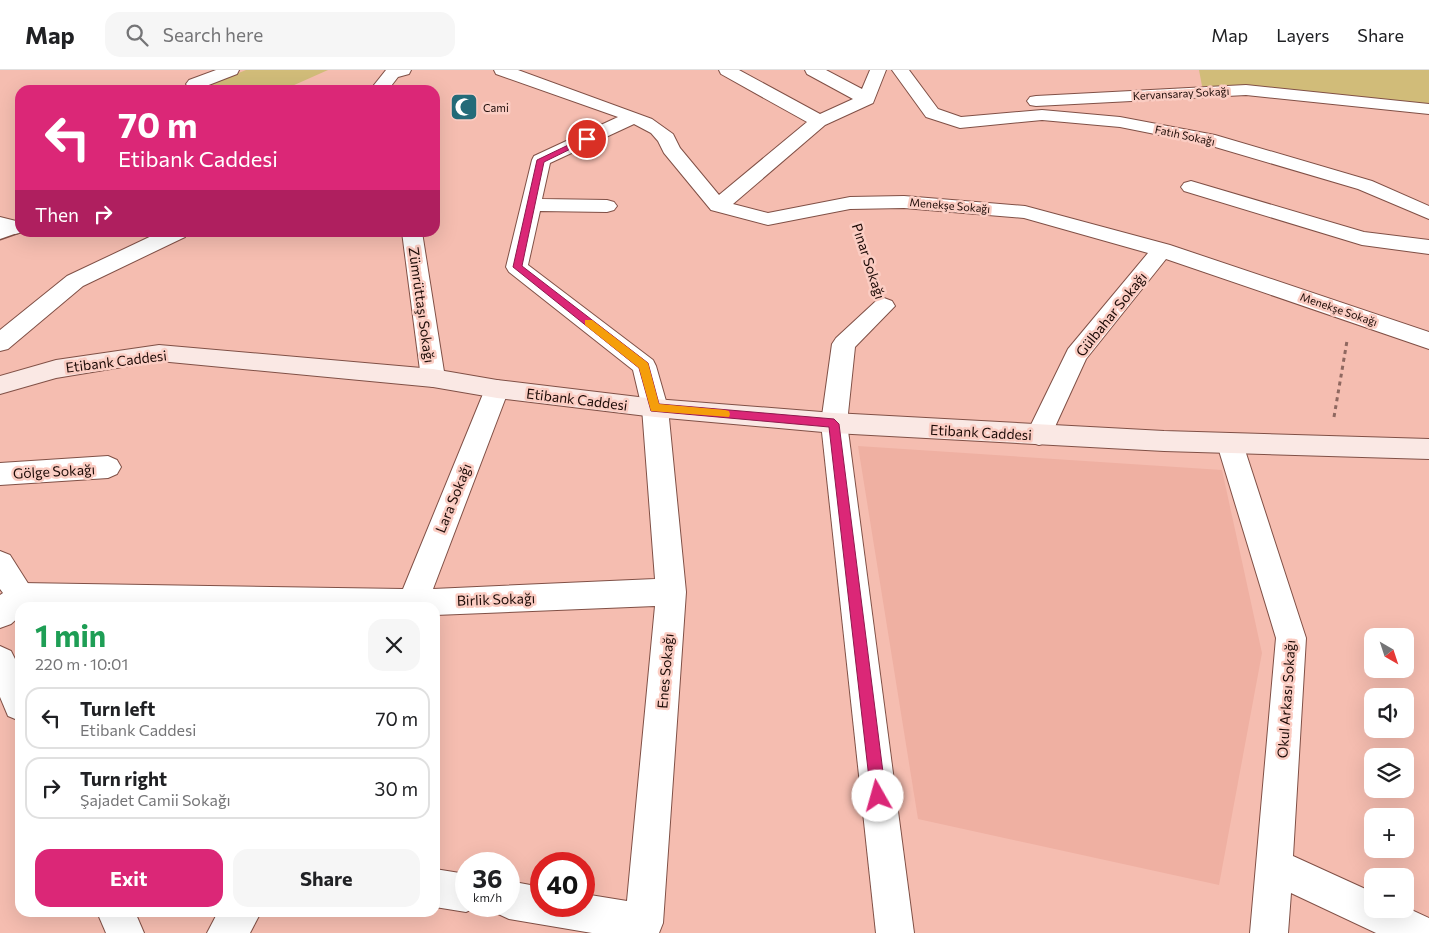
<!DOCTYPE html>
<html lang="en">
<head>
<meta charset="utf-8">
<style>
	:root { --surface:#fff; --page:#f6f6f6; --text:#202124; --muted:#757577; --line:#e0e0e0; --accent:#db2777 }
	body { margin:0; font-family:Commissioner,sans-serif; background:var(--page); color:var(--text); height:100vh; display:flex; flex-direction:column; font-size:19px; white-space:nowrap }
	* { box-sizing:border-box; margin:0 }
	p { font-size:16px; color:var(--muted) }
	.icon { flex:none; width:28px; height:28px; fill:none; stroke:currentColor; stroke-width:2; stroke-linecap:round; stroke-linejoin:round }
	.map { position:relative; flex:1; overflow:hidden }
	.panel { position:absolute; left:15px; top:532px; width:425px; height:315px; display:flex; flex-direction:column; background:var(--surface); border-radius:15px; box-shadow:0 5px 20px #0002 }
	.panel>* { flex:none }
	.top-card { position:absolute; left:15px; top:15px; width:425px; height:152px; border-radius:15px; box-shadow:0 5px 20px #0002; background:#db2777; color:#fff; overflow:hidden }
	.needle { width:32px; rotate:141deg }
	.tools { position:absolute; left:1364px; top:558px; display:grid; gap:10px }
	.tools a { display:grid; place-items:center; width:50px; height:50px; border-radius:10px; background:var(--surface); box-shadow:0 5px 20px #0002; font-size:25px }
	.speed { position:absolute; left:455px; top:782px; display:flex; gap:10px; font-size:25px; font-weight:700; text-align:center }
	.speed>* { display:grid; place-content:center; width:65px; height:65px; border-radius:50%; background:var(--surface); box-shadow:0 5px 20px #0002; line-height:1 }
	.speed small { font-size:12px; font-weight:400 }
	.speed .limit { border:8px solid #d22; background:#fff; color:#111 }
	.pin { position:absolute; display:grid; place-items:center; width:42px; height:42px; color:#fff; margin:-21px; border:2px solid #fff; border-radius:50%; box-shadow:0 1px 5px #0007 }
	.me { position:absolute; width:55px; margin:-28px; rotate:353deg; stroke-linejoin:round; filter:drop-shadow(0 0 4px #0008) }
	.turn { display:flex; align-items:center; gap:18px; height:105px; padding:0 20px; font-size:22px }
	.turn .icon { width:65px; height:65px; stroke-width:2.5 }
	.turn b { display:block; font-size:35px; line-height:42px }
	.then { display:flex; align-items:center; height:48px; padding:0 20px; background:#0003; gap:10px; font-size:19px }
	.round { display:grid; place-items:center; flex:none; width:52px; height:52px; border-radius:15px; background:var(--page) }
	.summary { display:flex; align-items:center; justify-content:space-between; height:85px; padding:0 20px }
	h1 { font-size:30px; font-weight:700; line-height:38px; color:#1e9e55 }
	.action { display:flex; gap:10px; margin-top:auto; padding:10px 20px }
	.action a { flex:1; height:58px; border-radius:15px; background:var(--accent); color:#fff; font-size:20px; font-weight:700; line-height:58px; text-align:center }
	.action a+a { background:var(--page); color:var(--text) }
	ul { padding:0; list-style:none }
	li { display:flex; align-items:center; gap:15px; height:62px; margin:0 10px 8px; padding:0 10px; border:2px solid var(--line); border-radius:15px }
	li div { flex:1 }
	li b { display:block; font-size:19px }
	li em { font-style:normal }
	header { display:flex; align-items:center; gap:30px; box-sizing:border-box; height:70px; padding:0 25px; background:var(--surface); border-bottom:1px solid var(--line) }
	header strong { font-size:24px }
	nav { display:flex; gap:28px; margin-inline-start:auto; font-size:18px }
	.search { width:350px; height:45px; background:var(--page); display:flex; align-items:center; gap:12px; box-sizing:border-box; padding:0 18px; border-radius:15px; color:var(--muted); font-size:19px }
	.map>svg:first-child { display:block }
</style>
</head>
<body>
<header>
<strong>Map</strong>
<div class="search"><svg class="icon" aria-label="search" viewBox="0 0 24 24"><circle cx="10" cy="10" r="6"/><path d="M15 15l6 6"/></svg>Search here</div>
<nav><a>Map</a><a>Layers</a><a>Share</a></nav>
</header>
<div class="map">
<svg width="1429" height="863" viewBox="0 0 1429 863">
	<rect width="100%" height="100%" fill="#f5bdb0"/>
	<path fill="#efb0a2" d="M858 376 1222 400 1262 583 1219 815 918 749Z"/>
	<g fill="#d1bc79">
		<path d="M246 0H328L283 20H196Z"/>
		<path d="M1199 0H1429V36L1202 16Z"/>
	</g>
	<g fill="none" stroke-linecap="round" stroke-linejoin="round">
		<g stroke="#805046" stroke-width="3">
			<path id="service" d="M15 153 20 154V162L0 169V158Z"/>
		</g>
		<g stroke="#805046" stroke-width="2">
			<g id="minor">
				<path d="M216 0H239L237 4 201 18 195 19 189 18 186 14 189 10Z"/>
				<path d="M386 0H411L409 4 398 7 388 20H370Z"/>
				<path d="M494 0H518L652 49 673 64 680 78 719 125 807 52 721 4 719 0H739L820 44 853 29 807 4 805 0H826L862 19 870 0H886L873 33 825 55 733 134 768 143 850 127 904 126 1025 136 1170 175 1429 262V279L1166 189 1086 289 1048 372 1039 375 1030 372 1026 365 1068 279 1148 183 1024 148 904 138 850 139 768 155 711 140 664 83 658 71 651 63 634 54 550 93 542 129 607 130 614 132 617 136 614 140 607 142 540 141 528 195 653 290 656 296 668 338 686 522 663 853 659 863H592L509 849 496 843 493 836H509V811L541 817V836H584V824L627 831 655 536 435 545V538L20 539 10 535 6 526 10 517 21 513 403 519 485 319 488 313 497 310 506 313 509 319 433 519 655 509 642 338 633 300 509 202 506 197 532 90 534 86 618 47 496 4Z"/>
				<path d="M892 0H909L938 39 961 47 1042 40 1120 47 1215 65 1372 111 1429 136V149L1358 119 1205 74 1120 57 1042 50 960 58 926 47Z"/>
				<path d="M1246 15 1429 34V44L1246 25 1036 36 1030 35 1027 31 1030 27 1036 26Z"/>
				<path d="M1191 111 1364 162 1429 170V184L1362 175 1184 121 1181 117 1184 113Z"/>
				<path d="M160 162H188L185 167 83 216 8 279 0 281V260L67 206Z"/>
				<path d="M402 162H422L445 308 442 314 433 317 424 314 421 308Z"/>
				<path d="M884 228 892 231 895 236 855 277 847 353 843 360 834 363 825 360 821 353 832 274 836 268 876 231Z"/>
				<path d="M1230 364 1239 367 1243 374 1306 568 1293 786 1372 822V839L1405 837 1429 848V863H1376L1291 823 1288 863H1250L1276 568 1217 374 1221 367Z"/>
				<path d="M108 386 117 390 121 397 117 404 108 408 0 415V393Z"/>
				<path d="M435 799 466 804V836H479L466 842 435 837Z"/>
				<path d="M218 842H261L250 863H207Z"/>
			</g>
		</g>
		<g stroke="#805046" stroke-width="2">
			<g id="tertiary">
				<path d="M0 147 16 151H20V162H23L15 164 0 160Z"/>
				<path d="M834 343 843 346 847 353 914 863H876L821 353 825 346Z"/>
				<path d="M0 481 10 485 36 526 29 538H20V546L11 554 0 558V525L3 523 0 519Z"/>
				<path d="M0 576 11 581 20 599V651L8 646 0 627Z"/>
				<path d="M97 842H135L144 863H106Z"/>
			</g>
		</g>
		<g stroke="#805046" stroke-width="2">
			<path id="secondary" d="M159 275 433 299 497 310 655 329 834 343 1164 361 1429 369V389L1164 381 834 363 655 347 497 328 433 317 159 291 56 308 0 324V306L56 290Z"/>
		</g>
		<path stroke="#8f6860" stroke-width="2" stroke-dasharray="2.5 2.5" stroke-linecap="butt" d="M858 158 876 211"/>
		<path stroke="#8f6860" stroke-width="3" stroke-dasharray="4 4" stroke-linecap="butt" d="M1334 347 1347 271"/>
		<use href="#service" fill="#fff" fill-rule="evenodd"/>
		<use href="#minor" fill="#fff" fill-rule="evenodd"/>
		<use href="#tertiary" fill="#fff" fill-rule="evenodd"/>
		<use href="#secondary" fill="#fae8e4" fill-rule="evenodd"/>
	</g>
	<path fill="#db2777" stroke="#8e194d" d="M585 67 591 69 544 92 522 196 648 293 659 334 834 349 839 354 886 726 884 731 878 733 873 731 871 726 829 357 651 341 639 298 513 197 537 90Z"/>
	<path fill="#f59e0b" d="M585 250H592L648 293 659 334 725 340 729 341 730 344 729 347 651 341 639 298 585 255Z"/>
	<defs>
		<g id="mosque-square" transform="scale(1.4375)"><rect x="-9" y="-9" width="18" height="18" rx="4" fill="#246b79" stroke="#fbcdc3"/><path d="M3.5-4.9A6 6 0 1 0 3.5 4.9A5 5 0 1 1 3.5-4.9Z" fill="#fff"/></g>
	</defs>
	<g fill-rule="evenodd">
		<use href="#mosque-square" x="464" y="37"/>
	</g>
	<g text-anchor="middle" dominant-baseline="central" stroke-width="5" stroke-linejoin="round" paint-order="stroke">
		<g font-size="11" fill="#1c0a06" stroke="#fbcdc3">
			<text transform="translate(1181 23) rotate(-3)">Kervansaray Sokağı</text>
			<text transform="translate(1185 65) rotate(12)">Fatıh Sokağı</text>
			<text transform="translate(950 135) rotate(5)">Menekşe Sokağı</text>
			<text transform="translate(1339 239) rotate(19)">Menekşe Sokağı</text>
		</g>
		<g font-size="11" fill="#1c0a06" stroke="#fbcdc3" text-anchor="start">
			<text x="483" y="37">Cami</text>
		</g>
		<g font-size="14" fill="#1c0a06" stroke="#fbcdc3">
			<text transform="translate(869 191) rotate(72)">Pınar Sokağı</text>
			<text transform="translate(422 235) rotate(82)">Zümrüttaşı Sokağı</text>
			<text transform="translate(1111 244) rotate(-51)">Gülbahar Sokağı</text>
			<text transform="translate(116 291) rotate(-7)">Etibank Caddesi</text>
			<text transform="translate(577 329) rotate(7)">Etibank Caddesi</text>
			<text transform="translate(981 362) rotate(3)">Etibank Caddesi</text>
			<text transform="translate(54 401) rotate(-3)">Gölge Sokağı</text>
			<text transform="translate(453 428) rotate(-68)">Lara Sokağı</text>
			<text transform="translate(496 529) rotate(-2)">Birlik Sokağı</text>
			<text transform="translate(665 601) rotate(-85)">Enes Sokağı</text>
			<text transform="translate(1286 629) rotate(-86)">Okul Arkası Sokağı</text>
		</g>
	</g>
</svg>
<div class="tools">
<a><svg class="needle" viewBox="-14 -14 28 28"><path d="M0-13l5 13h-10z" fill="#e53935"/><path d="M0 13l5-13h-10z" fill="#757577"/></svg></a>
<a><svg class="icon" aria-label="sound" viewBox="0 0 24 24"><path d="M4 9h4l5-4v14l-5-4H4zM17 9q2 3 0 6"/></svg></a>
<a><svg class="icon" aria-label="layers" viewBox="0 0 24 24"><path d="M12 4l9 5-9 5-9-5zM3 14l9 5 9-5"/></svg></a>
<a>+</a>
<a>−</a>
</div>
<div class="speed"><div>36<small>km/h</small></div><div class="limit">40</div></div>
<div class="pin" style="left:587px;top:69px;background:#d93025"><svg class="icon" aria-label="arrive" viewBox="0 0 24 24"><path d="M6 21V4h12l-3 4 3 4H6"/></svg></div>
<svg class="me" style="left:878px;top:726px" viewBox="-20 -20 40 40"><circle r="19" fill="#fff"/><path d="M0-13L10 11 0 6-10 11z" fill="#db2777"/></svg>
<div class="top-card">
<div class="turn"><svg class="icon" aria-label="left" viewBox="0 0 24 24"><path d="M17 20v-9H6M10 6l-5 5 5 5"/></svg><div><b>70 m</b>Etibank Caddesi</div></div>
<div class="then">Then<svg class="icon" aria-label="right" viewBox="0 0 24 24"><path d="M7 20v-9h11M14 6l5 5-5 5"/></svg></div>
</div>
<section class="panel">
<div class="summary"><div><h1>1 min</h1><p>220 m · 10:01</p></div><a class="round"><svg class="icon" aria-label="close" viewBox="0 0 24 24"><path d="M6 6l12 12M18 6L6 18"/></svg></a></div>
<ul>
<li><svg class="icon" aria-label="left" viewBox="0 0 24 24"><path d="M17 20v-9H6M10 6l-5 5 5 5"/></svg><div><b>Turn left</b><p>Etibank Caddesi</p></div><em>70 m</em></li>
<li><svg class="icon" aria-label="right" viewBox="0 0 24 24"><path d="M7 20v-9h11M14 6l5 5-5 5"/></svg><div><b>Turn right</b><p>Şajadet Camii Sokağı</p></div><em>30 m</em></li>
</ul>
<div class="action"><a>Exit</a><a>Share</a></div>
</section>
</div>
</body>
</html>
